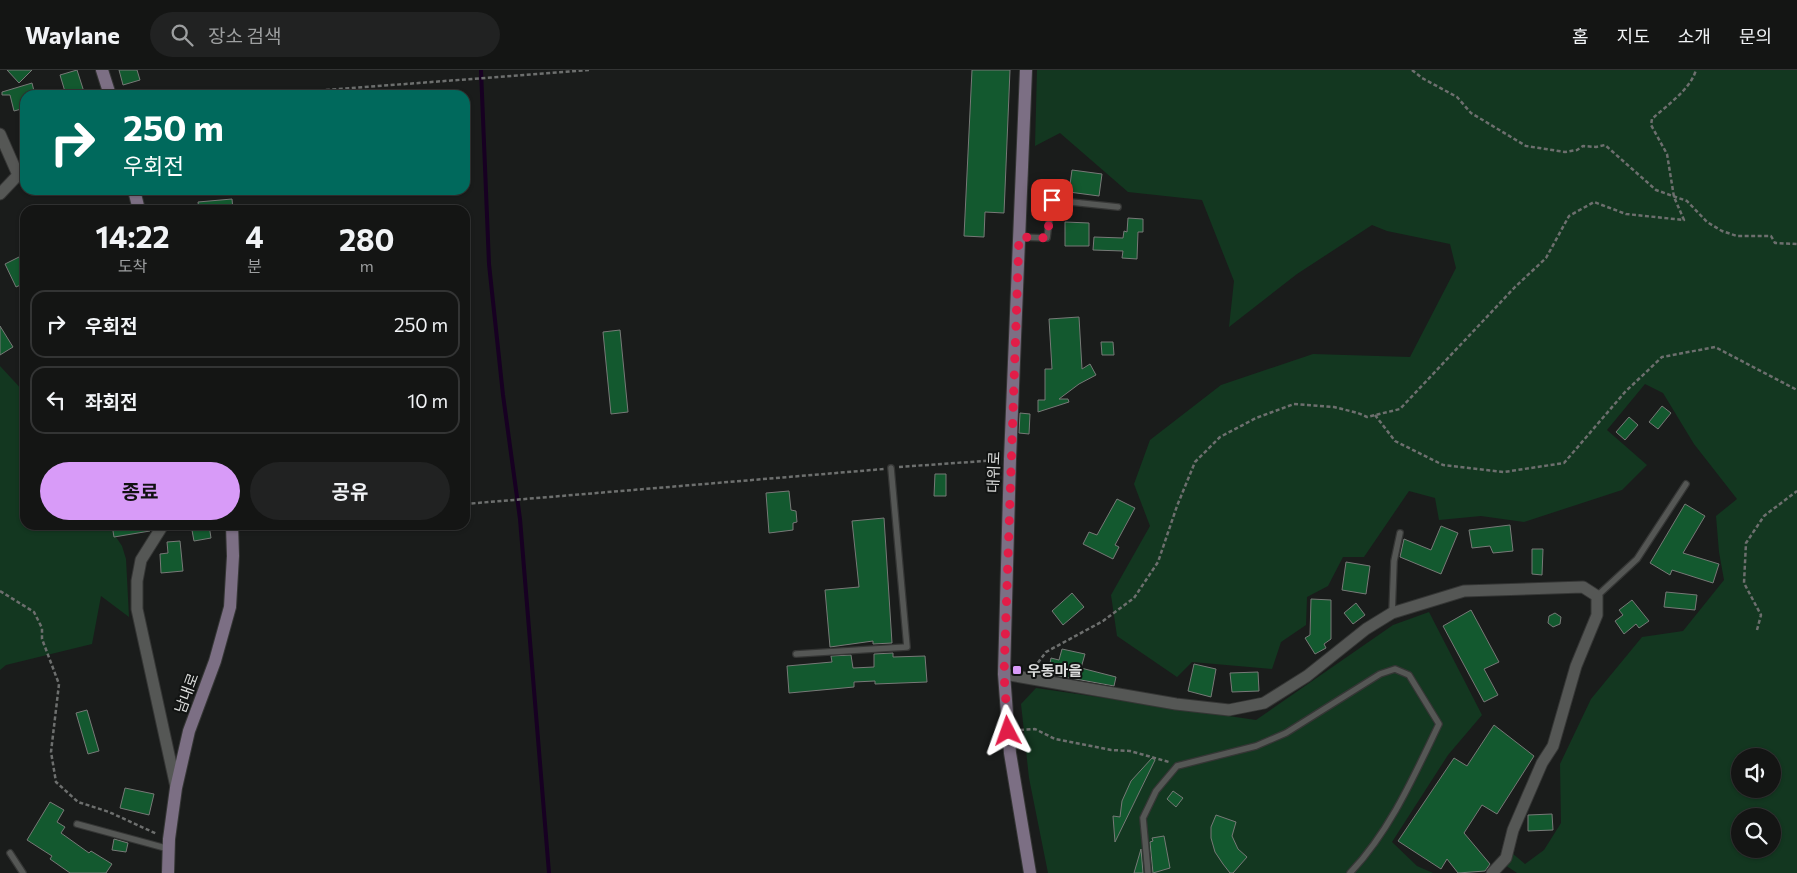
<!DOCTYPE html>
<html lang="ko">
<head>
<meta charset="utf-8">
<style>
	:root { --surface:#141514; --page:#212222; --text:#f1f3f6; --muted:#9d9fa0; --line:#333434; --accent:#d89bf8 }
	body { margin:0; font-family:Commissioner,"Noto Sans KR",sans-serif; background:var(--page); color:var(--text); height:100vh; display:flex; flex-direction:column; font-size:19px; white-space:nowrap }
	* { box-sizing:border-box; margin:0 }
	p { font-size:16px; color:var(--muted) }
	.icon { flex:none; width:28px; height:28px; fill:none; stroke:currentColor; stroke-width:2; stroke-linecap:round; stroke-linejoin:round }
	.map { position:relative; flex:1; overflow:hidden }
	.drawer { position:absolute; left:20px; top:135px; width:450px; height:325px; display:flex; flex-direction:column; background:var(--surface); border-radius:15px; box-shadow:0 1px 4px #0004,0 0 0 1px var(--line) }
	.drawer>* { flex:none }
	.hud { position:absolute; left:20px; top:20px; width:450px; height:105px; border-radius:15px; box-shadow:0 1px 4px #0004,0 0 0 1px var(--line); background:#00695c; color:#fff; overflow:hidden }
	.tools { position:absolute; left:1731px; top:678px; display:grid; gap:10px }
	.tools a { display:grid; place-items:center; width:50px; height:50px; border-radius:50%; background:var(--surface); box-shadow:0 1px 4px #0004,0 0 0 1px var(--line); font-size:25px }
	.pin { position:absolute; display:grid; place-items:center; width:42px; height:42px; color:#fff; margin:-21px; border-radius:10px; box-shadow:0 2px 8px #0006 }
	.me { position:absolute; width:55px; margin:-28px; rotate:356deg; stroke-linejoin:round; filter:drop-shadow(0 0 4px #0008) }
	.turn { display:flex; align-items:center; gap:18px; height:105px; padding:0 20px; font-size:22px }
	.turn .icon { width:65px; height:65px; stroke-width:2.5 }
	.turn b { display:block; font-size:35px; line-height:42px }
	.eta { display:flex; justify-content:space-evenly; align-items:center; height:85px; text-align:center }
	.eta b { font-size:30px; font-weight:700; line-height:35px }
	.action { display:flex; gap:10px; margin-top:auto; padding:10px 20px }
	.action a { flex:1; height:58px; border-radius:30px; background:var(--accent); color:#111; font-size:20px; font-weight:700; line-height:58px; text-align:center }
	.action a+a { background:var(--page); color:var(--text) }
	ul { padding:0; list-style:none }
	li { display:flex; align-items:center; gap:15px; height:68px; margin:0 10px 8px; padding:0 10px; border:2px solid var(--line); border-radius:15px }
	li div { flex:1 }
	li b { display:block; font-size:19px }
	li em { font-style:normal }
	header { display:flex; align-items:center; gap:30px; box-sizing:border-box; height:70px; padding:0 25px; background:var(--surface); border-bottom:1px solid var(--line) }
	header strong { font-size:24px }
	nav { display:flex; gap:28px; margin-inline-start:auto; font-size:18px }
	.search { width:350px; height:45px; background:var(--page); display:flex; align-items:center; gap:12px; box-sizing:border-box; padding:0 18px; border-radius:28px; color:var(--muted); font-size:19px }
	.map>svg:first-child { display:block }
</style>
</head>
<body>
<header>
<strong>Waylane</strong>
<div class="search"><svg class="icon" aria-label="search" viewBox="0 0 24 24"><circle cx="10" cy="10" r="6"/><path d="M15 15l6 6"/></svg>장소 검색</div>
<nav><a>홈</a><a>지도</a><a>소개</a><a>문의</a></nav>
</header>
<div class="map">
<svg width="1797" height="803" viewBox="0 0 1797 803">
	<rect width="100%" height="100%" fill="#1a1c1b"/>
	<g fill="#133720" fill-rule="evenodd">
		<path d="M1037 0H1797V803H1517L1505 795 1512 783 1525 794 1544 780 1561 753 1560 694 1591 629 1642 567 1683 561 1724 510 1719 482 1716 446 1737 429 1694 374 1663 323 1645 314 1607 360 1647 395 1622 420 1524 452 1481 446 1439 450 1435 428 1409 421 1364 487H1343L1328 516 1307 527 1306 555 1281 572 1272 599 1192 592 1177 607 1117 566 1111 525 1150 456 1134 414 1150 370 1221 315 1313 284 1410 287 1456 198 1450 174 1387 161 1372 155 1297 204 1229 257 1234 211 1202 130 1128 122 1060 63 1035 76ZM1740 686H1772V719H1740ZM1740 746H1772V779H1740Z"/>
		<path d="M0 296 25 323V455H108L122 476 126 489 129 547 101 526 92 574 6 595 0 600Z"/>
		<path d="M1429 542 1482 645 1448 685 1392 772 1417 796 1433 803H1048L1029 708 1021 634 1036 618 1256 650 1393 555Z"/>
	</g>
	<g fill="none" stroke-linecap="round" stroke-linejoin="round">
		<path stroke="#170022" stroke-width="4" d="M481 0 489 194 503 325 520 449 549 803"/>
	</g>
	<g fill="#13592f" stroke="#777977">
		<path d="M7 0H32L19 13Z"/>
		<path d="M77 0 85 25H66L60 5Z"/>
		<path d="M119 0H137L140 10 123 15Z"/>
		<path d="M972 0H1010L1004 143 985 142 984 167 964 166Z"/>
		<path d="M32 13 35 25H25V38L14 41 10 25H2V22Z"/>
		<path d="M1072 100 1102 104 1099 126 1069 122Z"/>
		<path d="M232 129 233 140H199L198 132Z"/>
		<path d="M1128 148 1143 149V162H1138L1137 189 1122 188 1123 181 1093 180 1094 167 1123 168 1124 161 1127 162Z"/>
		<path d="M1065 152 1089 153V176H1065Z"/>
		<path d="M25 184V213L16 217 5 194Z"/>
		<path d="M1079 247 1082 299 1090 294 1096 305 1079 314 1059 329H1068L1069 332 1038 342V330H1045V299H1052L1049 249Z"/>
		<path d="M0 256 13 277 0 285Z"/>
		<path d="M620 260 628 342 611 344 603 262Z"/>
		<path d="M1101 272H1113L1114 285H1102Z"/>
		<path d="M1662 336 1671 343 1658 359 1649 352Z"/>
		<path d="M1020 343 1030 344 1029 364 1019 363Z"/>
		<path d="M1629 347 1638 355 1625 370 1616 362Z"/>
		<path d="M935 404H946V426H934Z"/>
		<path d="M789 421 791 440 796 441 797 452 793 453V460L769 463 766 423Z"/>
		<path d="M1117 429 1135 438 1115 475 1119 477 1113 489 1083 474 1089 462 1097 465Z"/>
		<path d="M1685 434 1705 446 1683 483 1719 494 1713 513 1672 500 1670 505 1650 493Z"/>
		<path d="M884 448 892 573 873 574V571L830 577 825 520 859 517 852 451Z"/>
		<path d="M112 455H150V461L114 467Z"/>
		<path d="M191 455H209L211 468 194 471Z"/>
		<path d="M1510 455 1513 481 1493 483 1490 476 1472 478 1469 460Z"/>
		<path d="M1441 456 1458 463 1441 504 1400 487 1404 469 1431 480Z"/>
		<path d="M180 471 183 501 161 503 160 484 168 483 167 472Z"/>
		<path d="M1532 479H1543L1542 505 1532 504Z"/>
		<path d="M1346 492 1370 496 1366 524 1342 520Z"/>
		<path d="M1666 522 1697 525 1695 540 1664 537Z"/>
		<path d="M1072 523 1084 537 1063 555 1052 541Z"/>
		<path d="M1311 529 1331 530V569L1324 574 1326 578 1315 584 1305 568 1310 565Z"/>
		<path d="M1632 530 1649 551 1639 558 1636 554 1624 564 1615 551 1623 545 1619 540Z"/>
		<path d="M1356 533 1365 545 1353 554 1344 543Z"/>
		<path d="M1471 540 1499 592 1484 599 1498 625 1484 632 1443 556Z"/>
		<path d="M1555 543 1561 547 1560 554 1553 557 1548 553 1549 546Z"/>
		<path d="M1062 579 1085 584 1081 598 1116 607 1114 616 1048 604 1051 588 1059 590Z"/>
		<path d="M893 583V587L925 586 927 612 875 614V611L854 612V617L789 623 787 596 832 592 831 586 851 585 853 598 874 597V584Z"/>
		<path d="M1194 594 1216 599 1211 627 1188 621Z"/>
		<path d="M1258 602 1259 621 1232 622 1230 603Z"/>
		<path d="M87 640 99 681 88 684 76 643Z"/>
		<path d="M1494 655 1534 686 1497 744 1482 735 1464 763 1490 794 1485 801 1458 803 1447 789 1441 799 1398 771 1454 688 1467 696Z"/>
		<path d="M1152 688 1155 690 1115 772 1113 746 1120 747 1122 731 1131 711Z"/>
		<path d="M125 718 154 724 149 745 120 738Z"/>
		<path d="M1173 721 1183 728 1176 737 1167 729Z"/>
		<path d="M50 732 64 740 57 752 65 757 61 763 89 783 91 781 112 794 106 803H70L50 789 52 786 27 770Z"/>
		<path d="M1552 744 1553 760 1528 761V745Z"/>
		<path d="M1216 745 1236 752 1232 766 1238 779 1247 787 1233 803H1230L1223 794 1215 782 1211 768V757Z"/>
		<path d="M1164 766 1170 798 1153 803 1150 772 1153 771 1152 768Z"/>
		<path d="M114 769 128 773 126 782 112 780Z"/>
		<path d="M1141 779 1143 803H1134Z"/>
	</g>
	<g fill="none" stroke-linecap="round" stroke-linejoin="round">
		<g stroke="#353635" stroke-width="8">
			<g id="lane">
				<path d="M1019 167 1047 168 1052 130 1118 137"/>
				<path d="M1597 526 1637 489 1686 414"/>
				<path d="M1392 543 1394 491 1400 463"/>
				<path d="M796 584 907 577 891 398"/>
				<path d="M77 754 169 779"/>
				<path d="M10 783 23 803"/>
				<path d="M1148 803 1143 748 1156 721 1177 696 1256 676 1286 663 1380 604 1395 599 1409 605 1439 654C1414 706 1390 761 1350 803"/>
			</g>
		</g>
		<g stroke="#353635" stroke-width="13">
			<g id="street">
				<path d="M0 64 18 105 0 124"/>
				<path d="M163 455 141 490 137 511V539L176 717"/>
				<path d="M1004 604 1176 634 1229 640 1264 633 1307 606 1366 559 1392 543 1464 521 1583 517 1597 526V545L1576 596 1553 676 1542 693 1513 760 1506 788 1492 803"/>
			</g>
		</g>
		<g stroke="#353635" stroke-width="14">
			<g id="secondary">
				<path d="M102 0 110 25"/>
				<path d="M1026 0 1010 389 1004 604 1010 683 1030 803"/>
				<path d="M134 120 139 140"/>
				<path d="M168 803 169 769 176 718 189 661 215 591 230 537 233 486 232 455"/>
			</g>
		</g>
		<g stroke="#6d6f6e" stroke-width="2.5" stroke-dasharray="4 2.5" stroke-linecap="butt">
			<path d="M1412 0 1422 8 1457 27 1471 43 1526 76 1565 82 1577 80 1583 76 1596 77 1605 75 1656 120 1687 131 1707 152 1722 161 1737 166H1771L1775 173 1797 174"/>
			<path d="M261 25 589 0"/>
			<path d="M1375 345 1395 371 1443 395 1504 402 1564 393 1625 322 1662 287 1715 277 1797 320"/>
			<path d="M899 397 998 390"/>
			<path d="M465 434 884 399"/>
			<path d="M244 457 267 455"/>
			<path d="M0 521 34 542 42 558V569L59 614 51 682 56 712 78 732 109 742 157 764"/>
			<path d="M1757 560 1761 545 1744 513 1746 473 1764 446 1797 421"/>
			<path d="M1034 598 1046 582 1103 551 1134 528 1158 492 1177 436 1195 392 1220 367 1256 348 1294 334 1334 337 1358 343 1367 347 1400 339 1515 217 1546 188 1569 146 1594 132 1626 144 1684 150 1674 127 1667 84 1651 55 1652 49C1667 35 1690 20 1696 0"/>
			<path d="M1020 660 1035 659 1055 669 1111 680 1130 681 1169 692"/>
		</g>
		<use href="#lane" stroke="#555755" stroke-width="5.5"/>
		<use href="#street" stroke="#555755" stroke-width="11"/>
		<use href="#secondary" stroke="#7c6f84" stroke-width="12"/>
	</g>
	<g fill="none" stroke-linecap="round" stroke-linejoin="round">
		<path stroke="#e11d48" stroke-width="9" stroke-dasharray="0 16.2" d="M1008 661 1004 604 1019 167 1047 168 1052 130"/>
	</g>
	<rect fill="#d89bf8" stroke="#111312" stroke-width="2" x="1012" y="595" width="10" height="10" rx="2.5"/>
	<g text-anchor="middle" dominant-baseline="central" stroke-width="4" stroke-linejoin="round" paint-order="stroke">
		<g font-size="15" fill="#dcdddc" stroke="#111312">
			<text transform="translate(993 402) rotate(-88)">대위로</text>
			<text transform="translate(186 623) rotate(-70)">남내로</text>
		</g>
		<g font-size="15" font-weight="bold" fill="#dcdddc" stroke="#111312" text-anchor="start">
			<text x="1027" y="600">우동마을</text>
		</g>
	</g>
</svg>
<div class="tools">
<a><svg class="icon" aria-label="sound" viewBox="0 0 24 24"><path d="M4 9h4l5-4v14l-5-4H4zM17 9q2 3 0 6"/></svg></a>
<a><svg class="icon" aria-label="search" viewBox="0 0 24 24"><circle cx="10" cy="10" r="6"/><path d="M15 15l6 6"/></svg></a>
</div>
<div class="pin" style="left:1052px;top:130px;background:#d93025"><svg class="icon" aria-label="arrive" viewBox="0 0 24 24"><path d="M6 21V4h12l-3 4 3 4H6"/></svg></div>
<svg class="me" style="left:1008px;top:661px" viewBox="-20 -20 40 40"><path d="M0-17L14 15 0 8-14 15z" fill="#e11d48" stroke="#fff" stroke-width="4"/></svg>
<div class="hud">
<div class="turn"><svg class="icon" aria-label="right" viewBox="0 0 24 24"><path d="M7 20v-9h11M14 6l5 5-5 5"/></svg><div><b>250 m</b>우회전</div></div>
</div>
<section class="drawer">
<div class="eta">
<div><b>14:22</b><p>도착</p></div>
<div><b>4</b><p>분</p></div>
<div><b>280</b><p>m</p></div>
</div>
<ul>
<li><svg class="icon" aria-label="right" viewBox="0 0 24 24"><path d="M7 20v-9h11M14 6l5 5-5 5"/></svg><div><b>우회전</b></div><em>250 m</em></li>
<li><svg class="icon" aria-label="left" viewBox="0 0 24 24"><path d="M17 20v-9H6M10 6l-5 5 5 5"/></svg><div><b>좌회전</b></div><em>10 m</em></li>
</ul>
<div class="action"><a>종료</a><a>공유</a></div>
</section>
</div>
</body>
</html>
